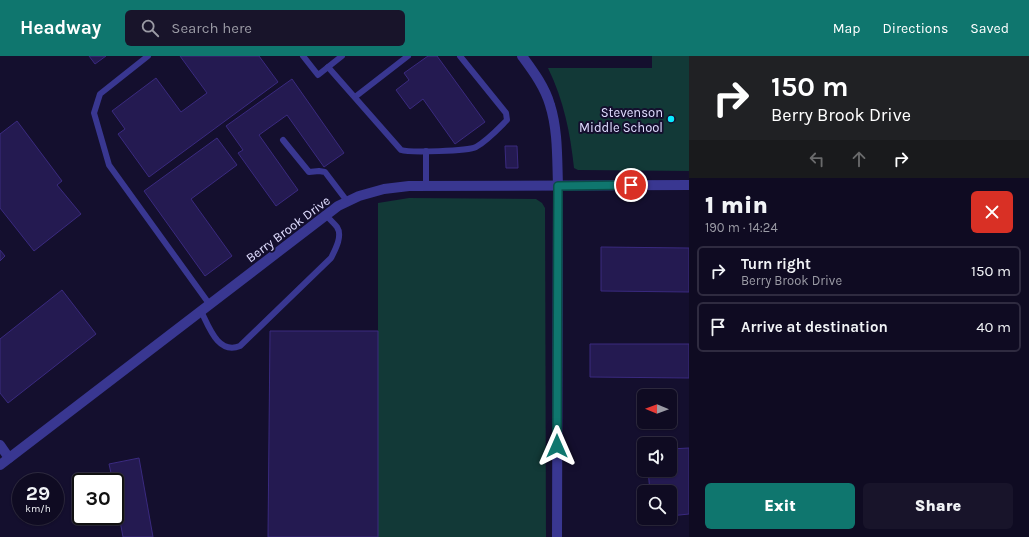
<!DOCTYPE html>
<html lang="en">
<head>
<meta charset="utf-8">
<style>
	:root { --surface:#0f0b22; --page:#18142a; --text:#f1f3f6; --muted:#9b9ba5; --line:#2f2b40; --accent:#0f766e }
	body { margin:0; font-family:Karla,sans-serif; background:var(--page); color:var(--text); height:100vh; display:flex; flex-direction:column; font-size:15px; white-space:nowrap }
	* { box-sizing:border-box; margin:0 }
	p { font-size:13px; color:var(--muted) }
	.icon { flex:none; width:22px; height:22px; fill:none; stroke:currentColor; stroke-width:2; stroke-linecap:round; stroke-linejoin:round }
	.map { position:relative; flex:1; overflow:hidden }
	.details { display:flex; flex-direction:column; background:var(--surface); width:340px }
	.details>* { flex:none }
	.guide { background:#202124; color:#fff; overflow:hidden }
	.needle { width:26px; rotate:271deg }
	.tools { position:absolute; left:637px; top:333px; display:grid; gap:8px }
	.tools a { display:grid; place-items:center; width:40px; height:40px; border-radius:6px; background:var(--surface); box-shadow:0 1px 3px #0004,0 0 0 1px var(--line); font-size:20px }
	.speed { position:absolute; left:12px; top:417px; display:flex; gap:8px; font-size:20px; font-weight:700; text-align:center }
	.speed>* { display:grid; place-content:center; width:52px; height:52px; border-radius:50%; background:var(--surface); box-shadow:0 1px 3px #0004,0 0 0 1px var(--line); line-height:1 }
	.speed small { font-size:10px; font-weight:400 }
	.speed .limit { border:2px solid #111; border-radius:6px; background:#fff; color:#111 }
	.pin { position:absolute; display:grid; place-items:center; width:34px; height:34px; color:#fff; margin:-17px; border:2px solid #fff; border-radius:50%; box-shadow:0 1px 4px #0007 }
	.me { position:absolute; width:44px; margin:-22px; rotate:0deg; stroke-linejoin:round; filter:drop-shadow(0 0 3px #0008) }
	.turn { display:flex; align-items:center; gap:14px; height:84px; padding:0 16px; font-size:18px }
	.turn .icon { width:52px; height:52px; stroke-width:2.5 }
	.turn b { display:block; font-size:28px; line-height:34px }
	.lanes { display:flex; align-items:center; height:38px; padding:0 16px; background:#0003; justify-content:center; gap:20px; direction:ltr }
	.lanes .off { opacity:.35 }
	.round { display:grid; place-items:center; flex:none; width:42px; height:42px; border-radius:6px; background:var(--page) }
	.headline { display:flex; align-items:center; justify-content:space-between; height:68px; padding:0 16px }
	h1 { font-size:24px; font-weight:800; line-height:30px }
	.button { display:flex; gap:8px; margin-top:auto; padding:8px 16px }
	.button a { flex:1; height:46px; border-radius:6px; background:var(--accent); color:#fff; font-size:16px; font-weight:800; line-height:46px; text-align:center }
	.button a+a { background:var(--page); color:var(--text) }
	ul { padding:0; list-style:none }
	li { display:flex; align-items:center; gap:12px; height:50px; margin:0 8px 6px; padding:0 8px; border:2px solid var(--line); border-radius:6px }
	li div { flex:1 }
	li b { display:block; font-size:15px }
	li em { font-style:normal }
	header { display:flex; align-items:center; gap:24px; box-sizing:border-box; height:56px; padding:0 20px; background:var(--accent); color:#fff }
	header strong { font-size:19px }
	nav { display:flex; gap:22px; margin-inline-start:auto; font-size:14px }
	.search { width:280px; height:36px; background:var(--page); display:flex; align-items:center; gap:10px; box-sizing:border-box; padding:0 14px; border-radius:6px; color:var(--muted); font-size:15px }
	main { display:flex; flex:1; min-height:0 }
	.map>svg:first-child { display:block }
</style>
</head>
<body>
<header>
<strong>Headway</strong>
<div class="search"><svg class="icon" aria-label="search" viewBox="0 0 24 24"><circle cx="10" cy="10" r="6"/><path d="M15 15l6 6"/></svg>Search here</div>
<nav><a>Map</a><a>Directions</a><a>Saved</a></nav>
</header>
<main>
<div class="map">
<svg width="689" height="481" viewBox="0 0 689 481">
	<rect width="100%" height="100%" fill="#140f2e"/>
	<g fill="#123937">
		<path d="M652 0H689V115L578 114 574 112C570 76 564 45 548 12H652Z"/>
		<path d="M409 142 536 143 542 147 545 152 546 481H378V147Z"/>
	</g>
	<g fill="#241a51" stroke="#3a2a7f">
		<path d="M89 0H106L95 8Z"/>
		<path d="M180 0H259L278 26 149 121 118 78 125 73 112 55 156 22 181 56 207 37Z"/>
		<path d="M428 0H437L485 66 455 88 423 43 410 53 396 34 409 24 404 17Z"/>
		<path d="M292 23 344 97 324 111 287 59 259 79 298 134 276 150 238 97 243 94 226 70Z"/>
		<path d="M17 65 62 125 57 129 81 158 34 195 0 152V78Z"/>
		<path d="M217 82 237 109 191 143 232 200 205 220 144 135Z"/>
		<path d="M505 90H517L518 112H506Z"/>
		<path d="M601 191 689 192V236L601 235Z"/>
		<path d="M0 194 5 200 0 205Z"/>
		<path d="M62 234 96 278 8 347 0 337V283Z"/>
		<path d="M270 275H378V481H268Z"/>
		<path d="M590 288H689V322L590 321Z"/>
		<path d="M689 392V458L670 460V436H650L648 414H670V393Z"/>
		<path d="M139 402 153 481H123L115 438V426H113L109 408Z"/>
	</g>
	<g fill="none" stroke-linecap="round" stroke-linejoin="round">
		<g stroke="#393791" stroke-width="6">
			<path d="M148 0 100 38 94 57 109 109 210 249"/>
			<path d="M303 0 318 19 342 0"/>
			<path d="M328 11 401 94C410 97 468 95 476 91 488 84 497 74 507 64L506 57 460 0"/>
			<path d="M355 41 408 0"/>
			<path d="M283 84 309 116 319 115 325 116 347 145"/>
			<path d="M426 130V95"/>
			<path d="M201 255C209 271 218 299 240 290L331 202C335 194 343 180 337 171 334 167 329 163 326 159"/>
		</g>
		<g stroke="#393791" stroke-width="10">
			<path d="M522 0C533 15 545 31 550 49 558 74 557 103 558 129L557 481"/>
			<path d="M0 389 9 402"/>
			<path d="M0 409 338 150 359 140 384 133 409 130 689 129"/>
		</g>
	</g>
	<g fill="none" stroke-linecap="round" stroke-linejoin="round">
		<g stroke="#0a4d48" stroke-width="10">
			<path id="route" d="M557 390 558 130 631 129"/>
		</g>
		<use href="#route" stroke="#0f766e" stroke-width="7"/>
	</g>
	<circle fill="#09eaff" stroke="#140f2e" stroke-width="1.5" cx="671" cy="63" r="4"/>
	<g text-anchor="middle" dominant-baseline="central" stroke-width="4" stroke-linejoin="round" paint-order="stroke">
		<g font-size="13" fill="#e0ddff" stroke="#140f2e" text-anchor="end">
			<text x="663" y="56">Stevenson<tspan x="663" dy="15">Middle School</tspan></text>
		</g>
		<g font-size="13" fill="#e0ddff" stroke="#140f2e">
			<text transform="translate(288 173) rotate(-37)">Berry Brook Drive</text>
		</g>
	</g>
</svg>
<div class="tools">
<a><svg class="needle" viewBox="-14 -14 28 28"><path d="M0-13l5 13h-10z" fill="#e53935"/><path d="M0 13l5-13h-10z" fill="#9b9ba5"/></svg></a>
<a><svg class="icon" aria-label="sound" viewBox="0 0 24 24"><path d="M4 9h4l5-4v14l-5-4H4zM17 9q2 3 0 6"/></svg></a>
<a><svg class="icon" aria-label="search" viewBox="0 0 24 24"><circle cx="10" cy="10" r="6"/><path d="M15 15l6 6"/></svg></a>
</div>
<div class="speed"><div>29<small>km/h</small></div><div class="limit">30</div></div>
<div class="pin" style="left:631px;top:129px;background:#d93025"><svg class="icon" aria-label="arrive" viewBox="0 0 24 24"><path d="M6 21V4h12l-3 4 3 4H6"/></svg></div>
<svg class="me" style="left:557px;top:390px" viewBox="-20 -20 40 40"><path d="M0-17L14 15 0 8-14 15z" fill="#0f766e" stroke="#fff" stroke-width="4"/></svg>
</div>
<section class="details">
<div class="guide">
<div class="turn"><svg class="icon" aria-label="right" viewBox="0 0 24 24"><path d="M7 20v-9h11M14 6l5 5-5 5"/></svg><div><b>150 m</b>Berry Brook Drive</div></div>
<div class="lanes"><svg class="icon off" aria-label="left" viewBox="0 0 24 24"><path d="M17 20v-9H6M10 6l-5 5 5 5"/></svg><svg class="icon off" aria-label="ahead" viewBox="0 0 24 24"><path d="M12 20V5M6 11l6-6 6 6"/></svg><svg class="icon" aria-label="right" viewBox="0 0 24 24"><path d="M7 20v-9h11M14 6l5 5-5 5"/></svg></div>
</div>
<div class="headline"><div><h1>1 min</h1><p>190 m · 14:24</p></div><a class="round" style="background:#d93025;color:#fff"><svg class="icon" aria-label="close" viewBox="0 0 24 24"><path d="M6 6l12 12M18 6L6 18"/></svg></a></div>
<ul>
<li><svg class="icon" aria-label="right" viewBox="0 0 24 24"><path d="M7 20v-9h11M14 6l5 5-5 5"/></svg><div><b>Turn right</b><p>Berry Brook Drive</p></div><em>150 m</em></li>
<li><svg class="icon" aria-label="arrive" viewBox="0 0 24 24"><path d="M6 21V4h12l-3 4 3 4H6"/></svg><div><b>Arrive at destination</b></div><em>40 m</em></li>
</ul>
<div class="button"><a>Exit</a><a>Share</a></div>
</section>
</main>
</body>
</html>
